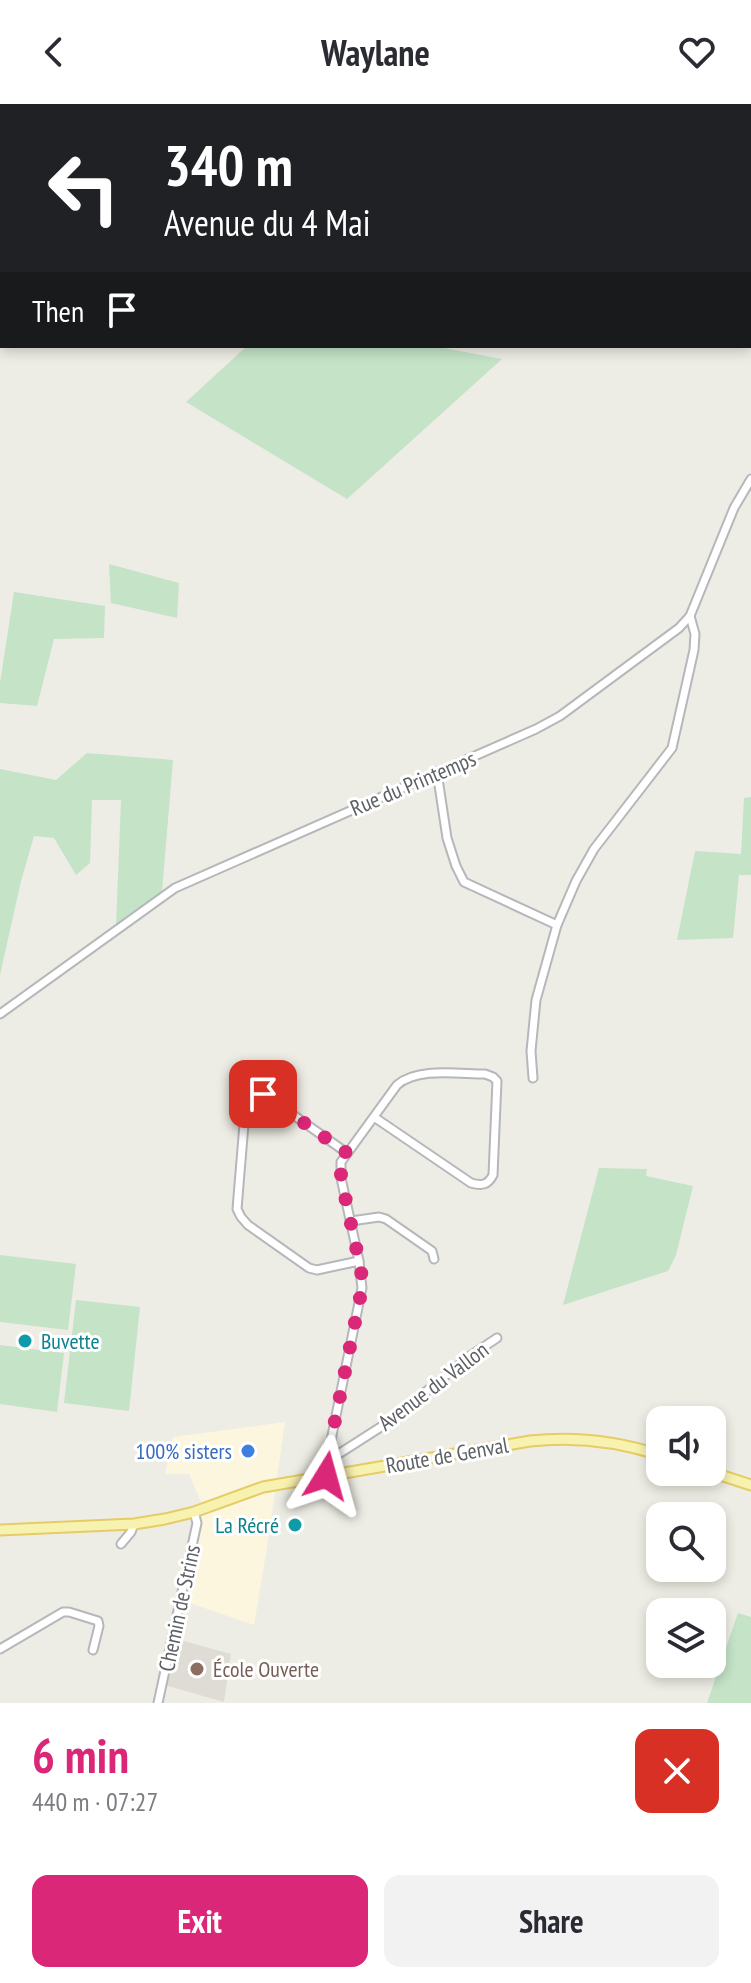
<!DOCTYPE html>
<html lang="en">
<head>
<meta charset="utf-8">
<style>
	:root { --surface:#fff; --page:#f2f2f3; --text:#2b2b33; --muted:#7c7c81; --accent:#db2777 }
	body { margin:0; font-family:"PT Sans Narrow",sans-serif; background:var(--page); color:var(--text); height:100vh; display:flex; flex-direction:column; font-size:30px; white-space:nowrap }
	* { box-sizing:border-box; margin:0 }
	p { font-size:26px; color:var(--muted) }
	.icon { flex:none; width:44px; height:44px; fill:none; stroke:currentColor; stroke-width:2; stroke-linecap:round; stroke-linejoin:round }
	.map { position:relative; height:1599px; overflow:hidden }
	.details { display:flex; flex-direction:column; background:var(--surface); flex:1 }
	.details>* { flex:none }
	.top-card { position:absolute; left:0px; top:0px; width:752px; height:244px; box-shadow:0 4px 12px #0003; background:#202124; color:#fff; overflow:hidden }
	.fabs { position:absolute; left:646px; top:1302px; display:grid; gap:16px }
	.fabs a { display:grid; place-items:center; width:80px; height:80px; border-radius:16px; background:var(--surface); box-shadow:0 4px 12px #0003; font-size:40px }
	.pin { position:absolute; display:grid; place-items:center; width:68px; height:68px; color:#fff; margin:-34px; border-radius:16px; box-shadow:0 4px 12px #0006 }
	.me { position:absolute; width:88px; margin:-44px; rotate:8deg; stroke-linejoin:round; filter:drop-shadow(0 0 6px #0008) }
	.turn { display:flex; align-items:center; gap:28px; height:168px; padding:0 32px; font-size:36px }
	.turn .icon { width:104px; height:104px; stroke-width:2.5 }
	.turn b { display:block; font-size:56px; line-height:68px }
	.then { display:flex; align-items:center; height:76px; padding:0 32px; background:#0003; gap:16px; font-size:30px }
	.round { display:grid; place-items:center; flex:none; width:84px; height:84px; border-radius:16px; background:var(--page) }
	.summary { display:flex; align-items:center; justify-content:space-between; height:136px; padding:0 32px }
	h1 { font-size:48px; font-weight:700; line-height:60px; color:var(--accent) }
	.primary-button { display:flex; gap:16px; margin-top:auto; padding:16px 32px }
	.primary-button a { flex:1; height:92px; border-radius:16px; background:var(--accent); color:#fff; font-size:32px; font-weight:700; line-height:92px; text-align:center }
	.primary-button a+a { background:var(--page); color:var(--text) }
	header { display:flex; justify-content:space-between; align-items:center; height:104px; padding:0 32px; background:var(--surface); font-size:36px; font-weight:700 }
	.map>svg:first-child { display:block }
</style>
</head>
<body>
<header><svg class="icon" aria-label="back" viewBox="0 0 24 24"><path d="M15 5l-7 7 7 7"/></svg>Waylane<svg class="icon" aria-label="heart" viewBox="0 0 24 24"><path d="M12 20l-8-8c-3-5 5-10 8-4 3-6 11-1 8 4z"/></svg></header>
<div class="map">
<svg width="751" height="1599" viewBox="0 0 751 1599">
	<rect width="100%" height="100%" fill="#eeede5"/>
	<path fill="#fbf6dd" d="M285 1318 267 1443 254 1521 187 1498 202 1400 189 1370H165L173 1333Z"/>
	<path fill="#dedcd4" d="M173 1534 231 1550 224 1598 161 1580Z"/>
	<g fill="#c4e3c7">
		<path d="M247 242H433L502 255 347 395 186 298Z"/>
		<path d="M109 460 179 479 177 514 111 499Z"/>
		<path d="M14 488 105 502 104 534 54 535 37 602 0 599V579Z"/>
		<path d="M87 649 173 656 162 788 116 822 121 696H92L90 759 76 771 54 734 34 732 21 777 0 871V665L56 676Z"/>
		<path d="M751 693V771H739L733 834 677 836 695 747 741 750 744 694Z"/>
		<path d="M599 1064 647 1065 646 1072 693 1082 676 1151 668 1167 563 1201Z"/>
		<path d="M0 1151 76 1160 68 1226 0 1218Z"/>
		<path d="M76 1196 140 1203 129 1307 64 1299Z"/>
		<path d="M0 1241 64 1249 57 1308 0 1300Z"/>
		<path d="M738 1509 751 1513V1599H707Z"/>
	</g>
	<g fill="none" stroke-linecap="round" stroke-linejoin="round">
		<g stroke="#acd0f7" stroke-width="2">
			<path d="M565 0 568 2"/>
			<path d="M750 33 751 34"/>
		</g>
		<g stroke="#b5b7bb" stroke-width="11">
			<g id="minor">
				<path d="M187 2 190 0"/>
				<path d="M750 133H751"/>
				<path d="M0 161 2 158"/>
				<path d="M437 668 447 734 456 762 464 778 557 821"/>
				<path d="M0 910 175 784 536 625 560 612 679 524 690 512 734 404 751 375"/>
				<path d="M533 974 531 947 536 896 557 821 576 777 594 745 672 644 694 546 695 530 690 512"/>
				<path d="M347 1049 268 993C260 989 252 986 246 996L237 1105 241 1113 248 1121 309 1164 317 1166 359 1157"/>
				<path d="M351 1117 379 1113 386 1115 432 1147 434 1155"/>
				<path d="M328 1351H337L387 1319 470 1252 497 1234"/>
				<path d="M326 1372 328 1351 362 1184 359 1157 341 1074V1058L397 981C417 963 459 970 485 970L493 973 497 977 493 1071C488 1081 482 1082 471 1079L374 1013"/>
				<path d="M121 1440 131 1428 134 1420"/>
				<path d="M0 1545 63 1508H69L98 1517 99 1522 93 1546"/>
				<path d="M158 1599 197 1419 194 1408"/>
			</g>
		</g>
		<g stroke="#e5cc67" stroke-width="13">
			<g id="major">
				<path d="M711 1368 751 1381"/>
				<path d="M0 1426 134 1420 165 1415 194 1408 263 1383 530 1337C575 1332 617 1337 660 1351"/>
			</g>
		</g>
		<use href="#minor" stroke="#fff" stroke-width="7"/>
		<use href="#major" stroke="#f8f2b0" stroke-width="9"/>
	</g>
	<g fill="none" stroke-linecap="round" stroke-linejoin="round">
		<path stroke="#db2777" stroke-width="14" stroke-dasharray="0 25.2" d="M263 990 347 1049 341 1058V1074L359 1157 362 1173V1184L328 1351 326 1372"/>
	</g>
	<g fill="#0f9aa8" stroke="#fff" stroke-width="3">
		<circle cx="25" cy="1237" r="8"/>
		<circle cx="295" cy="1421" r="8"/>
	</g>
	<circle fill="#3f7fe0" stroke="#fff" stroke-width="3" cx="248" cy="1347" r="8"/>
	<circle fill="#8d6e63" stroke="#fff" stroke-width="3" cx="197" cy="1565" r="8"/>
	<g text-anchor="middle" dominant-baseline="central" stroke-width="6" stroke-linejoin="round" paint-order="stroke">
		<g font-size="22" fill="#5d6064" stroke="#fff">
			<text transform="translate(413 679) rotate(-23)">Rue du Printemps</text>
			<text transform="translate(433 1282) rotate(-37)">Avenue du Vallon</text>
			<text transform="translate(447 1351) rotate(-10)">Route de Genval</text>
			<text transform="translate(179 1504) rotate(-78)">Chemin de Strins</text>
		</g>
		<g font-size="22" fill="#0d838f" stroke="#fff" text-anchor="start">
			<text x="41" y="1237">Buvette</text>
			<text x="279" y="1421" text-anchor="end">La Récré</text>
		</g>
		<g font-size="22" fill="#366cbe" stroke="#fff" text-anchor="end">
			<text x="232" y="1347">100% sisters</text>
		</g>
		<g font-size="22" fill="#785e54" stroke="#fff" text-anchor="start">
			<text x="213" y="1565">École Ouverte</text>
		</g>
	</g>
</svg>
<div class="fabs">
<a><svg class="icon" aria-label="sound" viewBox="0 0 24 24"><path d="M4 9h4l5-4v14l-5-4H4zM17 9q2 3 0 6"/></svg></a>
<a><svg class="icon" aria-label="search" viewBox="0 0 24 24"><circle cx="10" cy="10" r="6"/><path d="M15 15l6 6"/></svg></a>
<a><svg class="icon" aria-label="layers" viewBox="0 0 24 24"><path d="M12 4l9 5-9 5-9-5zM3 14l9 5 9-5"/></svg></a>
</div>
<div class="pin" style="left:263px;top:990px;background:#d93025"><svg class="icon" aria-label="arrive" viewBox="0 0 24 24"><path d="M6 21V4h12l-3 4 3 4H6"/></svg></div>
<svg class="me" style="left:326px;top:1372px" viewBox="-20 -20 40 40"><path d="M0-17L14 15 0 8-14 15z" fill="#db2777" stroke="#fff" stroke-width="4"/></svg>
<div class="top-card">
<div class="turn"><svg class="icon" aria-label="left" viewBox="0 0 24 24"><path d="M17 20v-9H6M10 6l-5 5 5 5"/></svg><div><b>340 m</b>Avenue du 4 Mai</div></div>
<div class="then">Then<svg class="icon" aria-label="arrive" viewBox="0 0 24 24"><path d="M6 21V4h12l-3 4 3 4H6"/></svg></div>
</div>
</div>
<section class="details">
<div class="summary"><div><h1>6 min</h1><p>440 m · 07:27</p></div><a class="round" style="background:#d93025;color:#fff"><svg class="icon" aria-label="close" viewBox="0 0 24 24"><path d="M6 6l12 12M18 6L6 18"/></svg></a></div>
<div class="primary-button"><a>Exit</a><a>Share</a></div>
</section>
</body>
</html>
